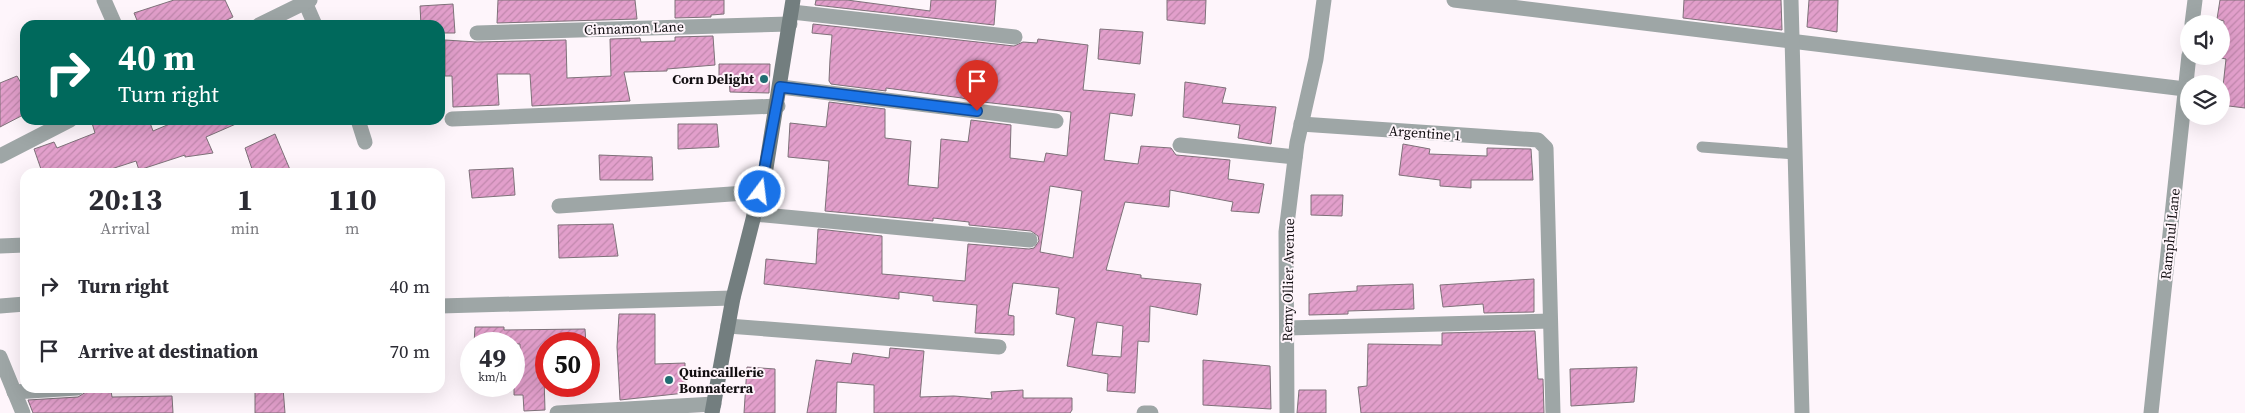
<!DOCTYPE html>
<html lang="en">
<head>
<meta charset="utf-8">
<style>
	:root { --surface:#fff; --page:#f2f2f3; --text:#2b2b33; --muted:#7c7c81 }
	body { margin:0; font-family:"Source Serif 4",serif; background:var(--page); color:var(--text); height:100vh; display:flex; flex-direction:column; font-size:19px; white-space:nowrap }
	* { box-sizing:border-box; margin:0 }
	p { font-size:16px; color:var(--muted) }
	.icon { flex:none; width:28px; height:28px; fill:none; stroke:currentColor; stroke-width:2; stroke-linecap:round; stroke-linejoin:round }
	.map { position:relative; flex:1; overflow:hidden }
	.details { position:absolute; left:20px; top:168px; width:425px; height:225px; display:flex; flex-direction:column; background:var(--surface); border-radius:15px; box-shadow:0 5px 20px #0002 }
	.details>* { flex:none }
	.hud { position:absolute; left:20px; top:20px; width:425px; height:105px; border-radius:15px; box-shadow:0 5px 20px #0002; background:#00695c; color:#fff; overflow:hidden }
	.controls { position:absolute; left:2180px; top:15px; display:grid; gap:10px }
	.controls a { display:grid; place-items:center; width:50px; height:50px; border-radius:50%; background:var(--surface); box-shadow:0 5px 20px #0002; font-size:25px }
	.speed { position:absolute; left:460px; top:332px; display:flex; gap:10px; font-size:25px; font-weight:700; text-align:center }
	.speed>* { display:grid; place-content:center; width:65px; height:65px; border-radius:50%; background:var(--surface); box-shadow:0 5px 20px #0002; line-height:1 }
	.speed small { font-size:12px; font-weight:400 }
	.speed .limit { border:8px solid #d22; background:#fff; color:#111 }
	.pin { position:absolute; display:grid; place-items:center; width:42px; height:42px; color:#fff; margin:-51px -21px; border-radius:50% 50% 50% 0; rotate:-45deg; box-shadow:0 0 5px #0007 }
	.pin .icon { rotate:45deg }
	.me { position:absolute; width:55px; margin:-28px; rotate:15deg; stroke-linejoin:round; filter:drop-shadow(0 0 4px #0008) }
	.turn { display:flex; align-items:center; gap:18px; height:105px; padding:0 15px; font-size:22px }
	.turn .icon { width:65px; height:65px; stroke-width:2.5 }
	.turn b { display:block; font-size:35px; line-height:42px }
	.eta { display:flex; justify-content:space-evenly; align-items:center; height:85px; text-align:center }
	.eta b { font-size:30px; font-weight:700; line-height:35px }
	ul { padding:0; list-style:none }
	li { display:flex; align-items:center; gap:15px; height:65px; padding:0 15px }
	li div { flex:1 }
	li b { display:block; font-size:19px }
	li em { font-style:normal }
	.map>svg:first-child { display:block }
</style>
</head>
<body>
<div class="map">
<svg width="2245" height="413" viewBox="0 0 2245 413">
	<defs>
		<pattern id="building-hatch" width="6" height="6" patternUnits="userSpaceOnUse" patternTransform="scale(1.25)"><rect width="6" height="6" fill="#e29fcb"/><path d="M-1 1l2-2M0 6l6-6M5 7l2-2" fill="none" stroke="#c188ad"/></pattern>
	</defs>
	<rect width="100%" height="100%" fill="#fef5fb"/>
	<g fill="url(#building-hatch)" stroke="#7e7179" fill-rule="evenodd">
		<path d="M174 0H225L233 17 217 25H139L134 13Z"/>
		<path d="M498 0H635L637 19 497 23Z"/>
		<path d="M675 0H724V14L711 15V17L675 18Z"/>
		<path d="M816 0H847L930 11 931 0H996L994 25 815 5Z"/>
		<path d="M1167 0H1206L1205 24 1167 20Z"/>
		<path d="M1684 0H1781L1782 30 1683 18Z"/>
		<path d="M1809 0H1838L1837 32 1807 27Z"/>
		<path d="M2220 0H2245V108L2221 105 2226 59 2221 58 2224 21 2217 19Z"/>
		<path d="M453 4 455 33H440V25H421L420 6Z"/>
		<path d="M813 24 1014 46 1023 42 1037 43 1038 39 1088 45 1083 90 1135 94 1132 116 1110 113 1104 160 1138 164 1141 146 1171 148 1176 155 1230 160 1228 179 1264 184 1259 213 1231 211 1233 202 1170 190 1169 207 1125 202 1106 270 1141 275V278L1201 284 1197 315 1150 306 1149 342 1138 341 1135 393 1107 391 1108 374 1067 366 1075 318 1056 314 1059 288 1013 283 1008 315 1014 316V335L975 333 977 305 933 301V296L899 292V299L764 284 766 259 816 264 818 229 882 236V274L965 281 968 244 1029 249 1034 248 1039 241 1038 236 1031 231 969 225V222L933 218V221L825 211 829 161 788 157 790 123 826 127 829 102 885 109V138L911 141 908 185 938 188 941 139 968 142 971 120 1011 125 1010 158 1044 162 1046 153 1067 156 1071 112 974 101 962 98 886 88V91L831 84 829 81 830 59 832 35 812 33ZM1050 186 1082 191 1073 258 1040 252ZM1097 322 1123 326 1121 357 1092 355Z"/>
		<path d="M1100 29 1143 32 1140 64 1098 59Z"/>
		<path d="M713 36 715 65 667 69V71L624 72 630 101 532 106 530 74H497L499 105 453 107 452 76H445V40L477 42 566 40 567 78 611 76 610 39 640 38 641 42 675 41V37Z"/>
		<path d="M719 64H770L769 93 730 92 729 79 719 78Z"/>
		<path d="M17 76 25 90V114L0 127V83Z"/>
		<path d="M1185 82 1226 88 1222 103 1276 107 1271 144 1238 138 1240 125 1183 117Z"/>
		<path d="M101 120H149L153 131 179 120H245L206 137 213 153 185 157V155L139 170 136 161 102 172H42L34 149 54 142 57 148 95 133 92 123Z"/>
		<path d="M678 124H717L719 147 678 149Z"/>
		<path d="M275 134 291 172H253L245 148Z"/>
		<path d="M1403 144 1430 149 1429 154 1487 156V148L1531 149 1533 180H1471V188L1440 186V180L1399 175Z"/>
		<path d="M599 155 652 157 653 180H600Z"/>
		<path d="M513 168 515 195 472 198 469 170Z"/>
		<path d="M1311 195H1343L1342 216 1311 215Z"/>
		<path d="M613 224 618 256 559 258 558 225Z"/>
		<path d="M1534 279V312L1484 313 1483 304 1443 307 1440 285Z"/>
		<path d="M1413 284 1414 309 1348 311V314L1309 315V294L1357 291V286Z"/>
		<path d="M619 314H655V364L685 363V393L620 400 617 347Z"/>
		<path d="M475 327H504V330L585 329 586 344H543L545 410 524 411 523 395H514V378L520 377V344H474Z"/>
		<path d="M1535 331 1538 379H1543L1544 413H1361L1358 387 1367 386 1368 344 1442 345V333Z"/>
		<path d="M890 348 924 351 920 397 954 396 992 399 991 392 1023 390V398H1072V410L1070 413H874V385L837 382 836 413H807L816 360 851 364 853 353 889 358Z"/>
		<path d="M1203 360 1270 366 1271 409 1203 405Z"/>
		<path d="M747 367 775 369V413H744Z"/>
		<path d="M1637 367 1634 402 1571 406 1570 369Z"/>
		<path d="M255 388H283L285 413H255Z"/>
		<path d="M1299 390H1326V413H1297Z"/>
		<path d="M111 391 112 397 172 396 173 413H33L28 400 78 397 86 392Z"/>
	</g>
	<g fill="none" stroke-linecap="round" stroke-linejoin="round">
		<path stroke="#9ea6a6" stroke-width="11" d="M1702 147 1795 154"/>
		<g stroke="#9ea6a6" stroke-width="15">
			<path d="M104 0 115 25"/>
			<path d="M1454 0 2185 89"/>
			<path d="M1791 0 1802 413"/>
			<path d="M305 2 315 25"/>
			<path d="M792 12 1015 37"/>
			<path d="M2192 24 2195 0"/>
			<path d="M259 25 310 0"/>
			<path d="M477 33 790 24"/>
			<path d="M781 87 1056 121"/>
			<path d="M452 119 778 106"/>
			<path d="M358 120 365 142"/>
			<path d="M1301 124 1538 140 1546 148 1553 413"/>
			<path d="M1180 145 1295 157"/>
			<path d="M0 156 70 120"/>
			<path d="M559 206 760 192"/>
			<path d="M754 214 1030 240"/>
			<path d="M0 246 25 245"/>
			<path d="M0 306 25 304"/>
			<path d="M440 306 733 298"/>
			<path d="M728 326 999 347"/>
			<path d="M1287 328 1550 321"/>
			<path d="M0 357 23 413"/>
			<path d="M14 392 77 388"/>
			<path d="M557 413 714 404"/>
			<path d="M1144 413H1151"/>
			<path d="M1287 413 1286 232 1297 143 1316 59 1324 0"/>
			<path d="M2151 413 2189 55"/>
		</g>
		<path stroke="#737e7f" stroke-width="15" d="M712 413 733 298 766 168 793 0"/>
	</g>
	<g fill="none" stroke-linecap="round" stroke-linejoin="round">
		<g stroke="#114b97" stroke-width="12">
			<path id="route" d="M760 192 780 87 977 111"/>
		</g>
		<use href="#route" stroke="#1a73e8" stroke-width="9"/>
	</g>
	<g fill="#216d72" stroke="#fef5fb" stroke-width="2">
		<circle cx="764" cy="79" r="5"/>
		<circle cx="669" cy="380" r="5"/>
	</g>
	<g text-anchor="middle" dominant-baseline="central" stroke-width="4" stroke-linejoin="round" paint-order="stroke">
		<g font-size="14" fill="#120e11" stroke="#fef5fb">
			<text transform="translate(634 28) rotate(-2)">Cinnamon Lane</text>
			<text transform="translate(1425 133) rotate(4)">Argentine 1</text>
			<text transform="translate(2170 234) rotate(-84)">Ramphul Lane</text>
			<text transform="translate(1288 280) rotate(-89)">Remy Ollier Avenue</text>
		</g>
		<g font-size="14" font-weight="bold" fill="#120e11" stroke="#fef5fb" text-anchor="end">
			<text x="754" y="79">Corn Delight</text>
			<text x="679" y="372" text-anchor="start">Quincaillerie<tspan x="679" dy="16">Bonnaterra</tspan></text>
		</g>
	</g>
</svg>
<div class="controls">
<a><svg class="icon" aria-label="sound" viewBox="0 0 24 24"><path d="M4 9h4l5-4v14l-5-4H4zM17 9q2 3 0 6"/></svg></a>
<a><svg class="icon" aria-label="layers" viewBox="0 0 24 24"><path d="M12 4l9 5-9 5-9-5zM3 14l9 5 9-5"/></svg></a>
</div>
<div class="speed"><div>49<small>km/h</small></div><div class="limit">50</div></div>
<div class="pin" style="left:977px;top:111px;background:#d93025"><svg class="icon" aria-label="arrive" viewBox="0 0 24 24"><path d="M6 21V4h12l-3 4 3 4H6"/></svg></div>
<svg class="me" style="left:760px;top:192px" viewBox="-20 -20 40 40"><circle r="17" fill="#1a73e8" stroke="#fff" stroke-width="3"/><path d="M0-11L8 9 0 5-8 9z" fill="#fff"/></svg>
<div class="hud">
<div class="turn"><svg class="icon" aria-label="right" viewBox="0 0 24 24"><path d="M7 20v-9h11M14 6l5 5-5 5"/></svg><div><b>40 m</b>Turn right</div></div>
</div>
<section class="details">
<div class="eta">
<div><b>20:13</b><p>Arrival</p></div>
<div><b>1</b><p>min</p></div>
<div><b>110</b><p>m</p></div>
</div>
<ul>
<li><svg class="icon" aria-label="right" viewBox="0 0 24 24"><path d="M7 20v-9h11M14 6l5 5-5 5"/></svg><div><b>Turn right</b></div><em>40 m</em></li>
<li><svg class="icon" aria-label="arrive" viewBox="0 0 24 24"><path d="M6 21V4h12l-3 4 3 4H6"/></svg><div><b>Arrive at destination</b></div><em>70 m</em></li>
</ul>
</section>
</div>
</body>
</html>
